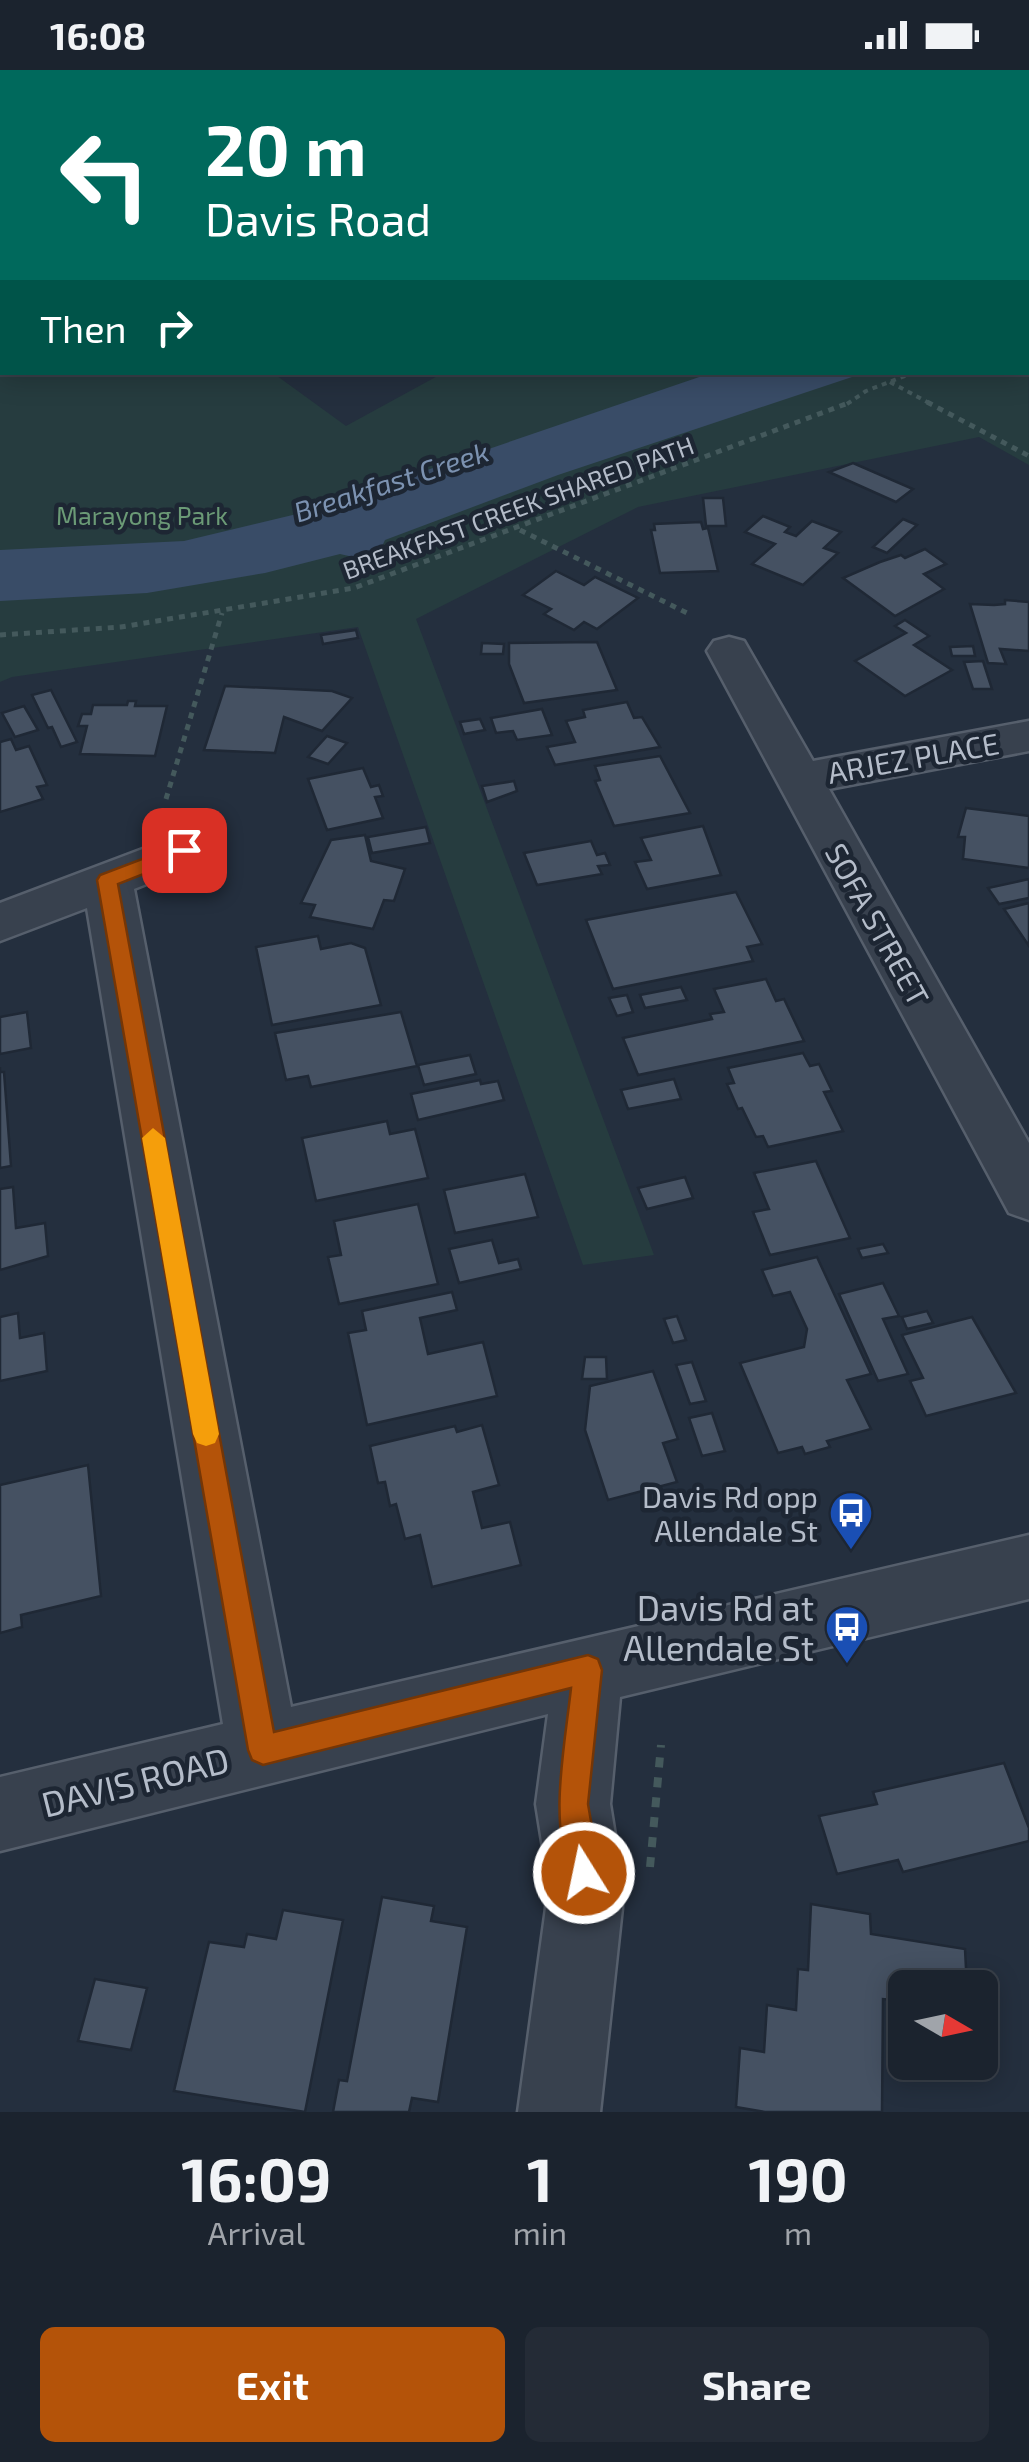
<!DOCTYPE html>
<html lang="en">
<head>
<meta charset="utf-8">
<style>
	:root { --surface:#1b232e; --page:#242b36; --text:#f1f3f6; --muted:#a0a4aa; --line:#39404a; --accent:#b45309 }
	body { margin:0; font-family:"Exo 2",sans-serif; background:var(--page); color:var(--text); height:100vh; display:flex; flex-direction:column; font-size:38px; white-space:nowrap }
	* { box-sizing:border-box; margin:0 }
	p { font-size:32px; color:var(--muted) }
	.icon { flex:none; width:55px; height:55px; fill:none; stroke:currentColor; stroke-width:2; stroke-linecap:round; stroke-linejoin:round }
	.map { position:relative; height:2042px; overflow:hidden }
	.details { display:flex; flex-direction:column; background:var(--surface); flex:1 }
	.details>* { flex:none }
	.guide { position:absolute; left:0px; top:0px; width:1030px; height:305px; box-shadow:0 5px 25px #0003,0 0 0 2px var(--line); background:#00695c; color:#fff; overflow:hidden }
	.needle { width:65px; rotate:99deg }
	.controls { position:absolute; left:888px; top:1900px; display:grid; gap:20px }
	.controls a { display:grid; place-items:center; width:110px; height:110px; border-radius:15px; background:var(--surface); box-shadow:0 5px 25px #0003,0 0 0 2px var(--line); font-size:50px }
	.pin { position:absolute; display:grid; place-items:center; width:85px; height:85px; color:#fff; margin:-42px; border-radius:20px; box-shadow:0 5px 15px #0006 }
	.me { position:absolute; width:110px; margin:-55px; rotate:350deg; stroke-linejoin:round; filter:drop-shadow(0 0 8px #0008) }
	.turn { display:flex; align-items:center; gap:35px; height:210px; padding:0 40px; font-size:45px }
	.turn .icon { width:130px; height:130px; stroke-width:2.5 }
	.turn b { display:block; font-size:70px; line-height:85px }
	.then { display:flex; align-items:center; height:95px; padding:0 40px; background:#0003; gap:20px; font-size:38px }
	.eta { display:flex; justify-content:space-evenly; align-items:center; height:170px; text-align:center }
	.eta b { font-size:60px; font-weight:700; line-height:70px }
	.cta { display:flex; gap:20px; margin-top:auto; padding:20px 40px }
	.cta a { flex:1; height:115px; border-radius:15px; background:var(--accent); color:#fff; font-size:40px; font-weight:700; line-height:115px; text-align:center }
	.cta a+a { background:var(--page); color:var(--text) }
	.status { display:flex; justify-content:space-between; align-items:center; height:70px; padding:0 50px; background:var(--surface); direction:ltr }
	.status svg { height:28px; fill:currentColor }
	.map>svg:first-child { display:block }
</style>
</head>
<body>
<div class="status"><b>16:08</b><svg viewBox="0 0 49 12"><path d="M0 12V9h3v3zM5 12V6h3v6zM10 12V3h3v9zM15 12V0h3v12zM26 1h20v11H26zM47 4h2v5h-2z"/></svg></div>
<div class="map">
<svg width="1029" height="2042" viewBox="0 0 1029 2042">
	<rect width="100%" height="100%" fill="#242f3e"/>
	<path fill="#263c3f" d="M1028 113 1029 395 979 367 638 437 416 549 654 1185 583 1195 358 557 12 607 0 612V242L2 302 273 303 346 356 443 303 1028 302Z"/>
	<path fill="#394c67" d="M711 303H864L558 405 385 470 377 487 362 489 340 484 265 503 147 523 0 531V480L184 471 301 443Z"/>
	<g fill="#455162" stroke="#1f2835" stroke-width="2.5">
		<path d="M853 393 913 419 896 432 829 402Z"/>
		<path d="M703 428H723L726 456H706Z"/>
		<path d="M763 446 790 457 785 462 796 466 812 451 841 462 824 478 838 483 803 515 752 494 775 474 745 462Z"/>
		<path d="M903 449 917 455 887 483 873 477Z"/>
		<path d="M701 452 703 459 708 458 718 501 660 503 651 460H655L654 454Z"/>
		<path d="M925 479 946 494 924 504 944 519 895 546 843 508 880 492 901 485 905 488Z"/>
		<path d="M556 501 584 515 595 507 638 528 597 559 584 552 574 560 544 544 551 539 523 525Z"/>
		<path d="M1005 530 1029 532V581L1000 579 1006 594 988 593 970 534 994 535 1005 534Z"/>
		<path d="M905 550 929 566 914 575 952 600 905 626 855 591 906 563 895 556Z"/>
		<path d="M356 560 358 568 323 574 321 565Z"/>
		<path d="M597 572 617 620 524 633 509 594V573Z"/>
		<path d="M482 573 504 574 503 584H481Z"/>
		<path d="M973 576 975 586H952L950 577Z"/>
		<path d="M983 591 992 619H973L964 592Z"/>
		<path d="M225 616 332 621 352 628 322 661 284 647 275 683 204 680Z"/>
		<path d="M51 620 77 672 61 677 52 657 48 658 32 625Z"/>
		<path d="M128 631H136L135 636H167L155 686 80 684 87 656H78L82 644H91L93 635H127Z"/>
		<path d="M627 632 634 648 642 647 660 677 555 695 547 677 575 672 566 651 585 647 583 640Z"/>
		<path d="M24 636 38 660 15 667 2 643Z"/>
		<path d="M542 639 552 665 517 670 513 661 496 663 491 648Z"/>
		<path d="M480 649 485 660 464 664 460 652Z"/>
		<path d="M327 666 347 673 328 694 308 687Z"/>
		<path d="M11 669 16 680 29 676 47 715 37 717 43 729 0 742V672Z"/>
		<path d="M660 686 690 743 614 756 595 711 600 710 595 696Z"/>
		<path d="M363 698 371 717 379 715 383 726 375 727 383 748 327 760 308 709Z"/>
		<path d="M514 711 517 721 487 732 482 716Z"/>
		<path d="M966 738 1029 746V798L963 789 965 767H958Z"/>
		<path d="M703 756 721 805 647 819 635 792 651 790 641 768Z"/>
		<path d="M426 757 430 773 372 783 368 767Z"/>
		<path d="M365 765 371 791 405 799 394 831 384 830 373 859 310 847 315 835 301 833 331 770Z"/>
		<path d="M591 771 597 785 605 783 610 795 598 796 602 804 537 815 524 783Z"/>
		<path d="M1029 809V828L999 834 988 818Z"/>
		<path d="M736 822 762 874 747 877 753 891 613 919 586 850Z"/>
		<path d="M1029 833V876L1004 839Z"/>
		<path d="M318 866 321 879 351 873 365 878 381 935 272 955 256 877Z"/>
		<path d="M766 909 776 931 784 929 804 971 638 1005 623 968 712 949 710 944 724 942 714 919Z"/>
		<path d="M681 917 687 930 645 938 640 925Z"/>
		<path d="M627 925 633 942 617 946 609 928Z"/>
		<path d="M27 942 31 978 0 984V947Z"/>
		<path d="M401 942 417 996 311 1017 308 1006 286 1010 275 963Z"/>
		<path d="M803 983 810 996 819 994 832 1021 824 1022 843 1061 768 1077 763 1066 756 1067 742 1038 738 1039 727 1014 734 1013 728 998Z"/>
		<path d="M470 985 476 1004 424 1015 418 995Z"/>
		<path d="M0 997V1002H4L11 1096 0 1098Z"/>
		<path d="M674 1009 681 1029 628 1039 621 1020Z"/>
		<path d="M480 1010 481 1014 498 1011 504 1030 418 1050 411 1024Z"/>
		<path d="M387 1051 390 1064 415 1059 428 1108 316 1131 302 1068Z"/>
		<path d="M816 1091 850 1168 770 1185 753 1142 769 1139 754 1103Z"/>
		<path d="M525 1104 538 1147 455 1163 444 1120Z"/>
		<path d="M685 1107 693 1128 647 1139 638 1118Z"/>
		<path d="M13 1117 16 1158 45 1153 48 1186 0 1200V1119Z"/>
		<path d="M418 1134 438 1214 339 1234 328 1187 341 1185 334 1151Z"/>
		<path d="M492 1170 499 1193 518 1189 521 1199 459 1213 449 1179Z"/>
		<path d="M883 1174 888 1183 862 1188 858 1179Z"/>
		<path d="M817 1187 871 1304 847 1310 871 1359 827 1371 830 1377 805 1384 802 1377 778 1383 740 1293 804 1277 807 1259 790 1222 773 1226 762 1200Z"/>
		<path d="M883 1213 899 1246 883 1249 908 1304 878 1311 839 1224Z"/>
		<path d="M452 1222 457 1240 420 1248 428 1284 483 1272 497 1326 367 1355 348 1263 366 1260 362 1241Z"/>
		<path d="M927 1241 933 1253 907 1259 902 1247Z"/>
		<path d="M18 1243 20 1268 44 1263 47 1301 0 1311V1247Z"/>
		<path d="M677 1246 686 1270 673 1273 664 1249Z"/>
		<path d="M972 1247 1016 1323 926 1346 910 1311 923 1308 902 1265Z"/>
		<path d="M585 1287H606L607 1309H582Z"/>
		<path d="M692 1292 706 1331 690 1334 676 1295Z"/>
		<path d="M653 1301 678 1369 663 1373 677 1412 608 1430 585 1360 590 1316Z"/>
		<path d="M712 1343 725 1381 702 1386 689 1348Z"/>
		<path d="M482 1355 499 1415 473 1422 482 1458 510 1452 521 1495 432 1517 420 1465 405 1469 396 1434 390 1436 385 1412 378 1413 370 1376 455 1356 457 1362Z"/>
		<path d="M88 1395 101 1526 21 1545 22 1557 0 1563V1415Z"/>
		<path d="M1004 1693 1029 1758V1771L903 1802 898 1790 837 1804 819 1746 877 1734 873 1722Z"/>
		<path d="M382 1827 434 1836 431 1851 467 1857 438 2032 412 2028 409 2042H333L339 2010 347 2011Z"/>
		<path d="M811 1834 870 1844 871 1864 965 1879 967 1918 895 1909 894 1930 883 1929 882 2042H765L736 2037 740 1978 764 1982 767 1935 796 1940 798 1899 808 1900Z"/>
		<path d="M283 1840 343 1850 305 2042 174 2021 209 1872 244 1877 247 1864 276 1869Z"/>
		<path d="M95 1909 147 1918 131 1980 78 1971Z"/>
	</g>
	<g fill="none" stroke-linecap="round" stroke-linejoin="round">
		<g stroke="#565f6c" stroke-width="5">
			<g id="minor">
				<path d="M56 0H87L88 2H57Z"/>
				<path d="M956 0H989L990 2H957Z"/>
				<path d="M1028 15H1029V34L1028 33Z"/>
				<rect x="0" y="50" width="2" height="18"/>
				<path d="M729 567 744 571 813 691 1029 651V681L829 719 1029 1073V1150L1009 1143 707 581 714 571Z"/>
				<path d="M185 763 202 768 209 780 202 792 134 819 291 1637 1029 1465V1529L620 1627 610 1734 621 1803 622 1838 600 2042H518L546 1838 547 1803 536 1734 548 1644 0 1781V1707L223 1654 87 838 0 871V833Z"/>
			</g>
		</g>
		<g stroke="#44595c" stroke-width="4" stroke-dasharray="5 5" stroke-linecap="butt">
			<path d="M890 312 931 334"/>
			<path d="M847 334 866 321 915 302"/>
		</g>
		<g stroke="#44595c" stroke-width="5" stroke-dasharray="6 6" stroke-linecap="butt">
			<path d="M927 332 1029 386"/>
			<path d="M520 460 689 544"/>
			<path d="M0 565 121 557 354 518 851 332"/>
			<path d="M166 729 222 543"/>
		</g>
		<path stroke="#44595c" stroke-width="8" stroke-dasharray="10 10" stroke-linecap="butt" d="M650 1797 661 1675"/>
		<use href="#minor" fill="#38414e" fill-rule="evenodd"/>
	</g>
	<path fill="#b45309" stroke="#753606" stroke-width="2.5" d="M184 773 192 775V785L118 814 274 1662 588 1585 598 1589 602 1600 588 1734 600 1803 595 1814 584 1819 573 1814C548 1753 564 1682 571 1618L263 1695 252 1690 248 1680 97 810 100 805Z"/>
	<path fill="#f59e0b" d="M153 1058 165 1068 219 1364 215 1373 206 1376 197 1373 193 1364 142 1068Z"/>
	<defs>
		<g id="bus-pin" transform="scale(2.25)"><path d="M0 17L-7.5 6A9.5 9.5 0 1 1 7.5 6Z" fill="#1a4fb4" stroke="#1d2633"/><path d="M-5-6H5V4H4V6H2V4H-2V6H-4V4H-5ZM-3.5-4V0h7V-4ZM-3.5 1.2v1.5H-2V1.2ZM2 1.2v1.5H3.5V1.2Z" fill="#fff"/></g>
	</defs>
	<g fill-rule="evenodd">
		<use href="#bus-pin" x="851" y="1443"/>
		<use href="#bus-pin" x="847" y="1557"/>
	</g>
	<g text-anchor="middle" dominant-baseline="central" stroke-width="9" stroke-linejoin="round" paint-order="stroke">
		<g font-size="25" fill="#b4bcc9" stroke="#1d2633">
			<text transform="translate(518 437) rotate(-20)">BREAKFAST CREEK SHARED PATH</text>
		</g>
		<g font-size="25" fill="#6b9a76" stroke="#1d2633">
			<text x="142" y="445">Marayong Park</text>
		</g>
		<g font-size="28" font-style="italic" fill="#7c92b1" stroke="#1d2633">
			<text transform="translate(391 411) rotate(-18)">Breakfast Creek</text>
		</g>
		<g font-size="30" fill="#b4bcc9" stroke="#1d2633">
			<text transform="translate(913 687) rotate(-10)">ARJEZ PLACE</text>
			<text transform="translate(878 854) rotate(61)">SOFA STREET</text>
		</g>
		<g font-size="30" fill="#b4bcc9" stroke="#1d2633" text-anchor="end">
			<text x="818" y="1426">Davis Rd opp<tspan x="818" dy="34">Allendale St</tspan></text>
		</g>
		<g font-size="35" fill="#b4bcc9" stroke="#1d2633" text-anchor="end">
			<text x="814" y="1537">Davis Rd at<tspan x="814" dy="40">Allendale St</tspan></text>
		</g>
		<g font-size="35" fill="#b4bcc9" stroke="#1d2633">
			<text transform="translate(135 1711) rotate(-14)">DAVIS ROAD</text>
		</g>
	</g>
</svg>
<div class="controls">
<a><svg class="needle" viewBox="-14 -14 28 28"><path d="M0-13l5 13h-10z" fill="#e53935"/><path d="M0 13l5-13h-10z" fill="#a0a4aa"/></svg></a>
</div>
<div class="pin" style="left:184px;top:780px;background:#d93025"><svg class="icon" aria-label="arrive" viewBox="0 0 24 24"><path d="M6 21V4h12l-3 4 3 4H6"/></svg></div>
<svg class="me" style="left:584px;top:1803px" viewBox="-20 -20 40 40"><circle r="17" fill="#b45309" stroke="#fff" stroke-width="3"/><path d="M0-11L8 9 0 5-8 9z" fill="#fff"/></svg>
<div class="guide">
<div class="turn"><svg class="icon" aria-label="left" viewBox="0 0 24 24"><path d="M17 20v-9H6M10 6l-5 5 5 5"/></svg><div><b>20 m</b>Davis Road</div></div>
<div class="then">Then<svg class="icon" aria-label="right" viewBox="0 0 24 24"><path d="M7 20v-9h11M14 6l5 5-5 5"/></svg></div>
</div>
</div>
<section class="details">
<div class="eta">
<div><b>16:09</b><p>Arrival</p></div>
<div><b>1</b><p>min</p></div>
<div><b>190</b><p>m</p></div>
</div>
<div class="cta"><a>Exit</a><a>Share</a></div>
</section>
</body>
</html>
